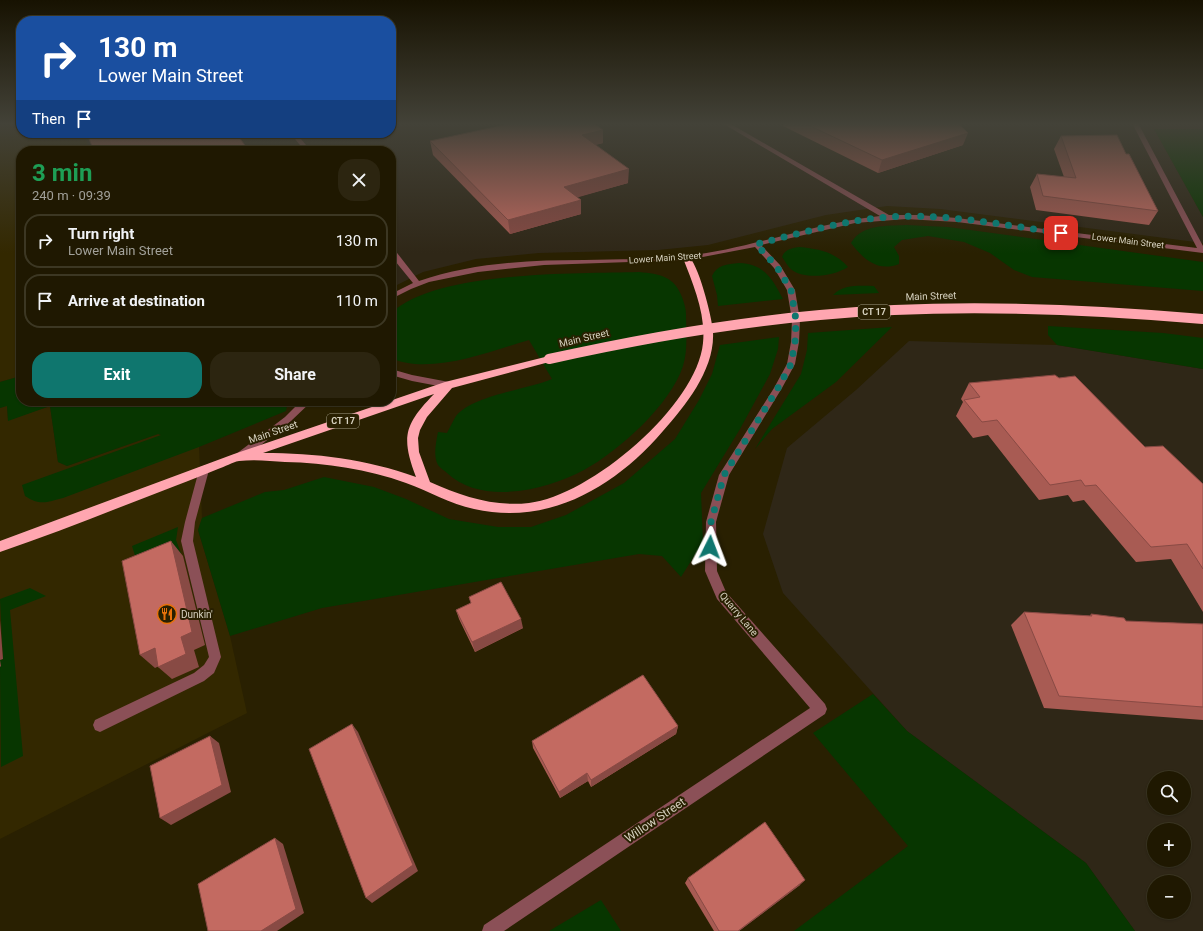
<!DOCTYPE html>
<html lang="en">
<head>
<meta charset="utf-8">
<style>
	:root { --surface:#1f1801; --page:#2c2510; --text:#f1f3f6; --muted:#a1a099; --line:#3c3723; --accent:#0f766e }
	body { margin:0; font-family:Roboto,sans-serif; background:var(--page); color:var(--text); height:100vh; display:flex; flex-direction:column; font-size:15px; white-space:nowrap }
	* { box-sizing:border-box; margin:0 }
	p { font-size:13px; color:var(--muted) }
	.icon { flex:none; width:22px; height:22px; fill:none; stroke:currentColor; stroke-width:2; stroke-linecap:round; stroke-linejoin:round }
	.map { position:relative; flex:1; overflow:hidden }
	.side { position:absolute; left:16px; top:146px; width:380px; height:260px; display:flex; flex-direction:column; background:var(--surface); border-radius:16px; box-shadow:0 1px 3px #0004,0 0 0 1px var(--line) }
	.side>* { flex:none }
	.banner { position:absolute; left:16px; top:16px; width:380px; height:122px; border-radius:16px; box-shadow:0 1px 3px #0004,0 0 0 1px var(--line); background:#1a4fa0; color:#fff; overflow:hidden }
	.controls { position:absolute; left:1147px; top:771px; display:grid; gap:8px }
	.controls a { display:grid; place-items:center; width:44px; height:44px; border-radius:50%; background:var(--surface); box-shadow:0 1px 3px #0004,0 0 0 1px var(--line); font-size:20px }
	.pin { position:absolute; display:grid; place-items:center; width:34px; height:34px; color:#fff; margin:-17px; border-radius:8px; box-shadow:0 2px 6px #0006 }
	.me { position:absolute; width:44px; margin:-22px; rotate:3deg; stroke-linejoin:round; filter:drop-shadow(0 0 3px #0008) }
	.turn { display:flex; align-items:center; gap:14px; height:84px; padding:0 16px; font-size:18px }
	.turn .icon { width:52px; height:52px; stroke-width:2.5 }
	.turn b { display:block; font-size:28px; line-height:34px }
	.then { display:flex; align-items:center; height:38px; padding:0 16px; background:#0003; gap:8px; font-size:15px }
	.round { display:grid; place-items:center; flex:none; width:42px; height:42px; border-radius:16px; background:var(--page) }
	.overview { display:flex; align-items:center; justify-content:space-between; height:68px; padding:0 16px }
	h1 { font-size:24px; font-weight:700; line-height:30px; color:#1e9e55 }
	.action { display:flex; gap:8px; margin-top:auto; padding:8px 16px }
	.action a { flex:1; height:46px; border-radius:16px; background:var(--accent); color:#fff; font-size:16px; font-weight:700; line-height:46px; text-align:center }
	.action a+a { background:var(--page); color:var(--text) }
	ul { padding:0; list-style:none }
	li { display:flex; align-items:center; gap:12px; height:54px; margin:0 8px 6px; padding:0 8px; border:2px solid var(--line); border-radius:16px }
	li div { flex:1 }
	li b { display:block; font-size:15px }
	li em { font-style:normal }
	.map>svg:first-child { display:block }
</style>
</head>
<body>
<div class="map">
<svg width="1203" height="931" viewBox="0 0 1203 931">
	<rect width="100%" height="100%" fill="#292001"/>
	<g fill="#332800">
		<path d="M0 123H21V133H84L97 151H21V376L0 382Z"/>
		<path d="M7 405 8 420 50 406 58 462 67 466 158 434 199 447 202 518 198 530 230 636 247 713 0 839V408Z"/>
	</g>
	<g fill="#2f2717" fill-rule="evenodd">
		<path d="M391 123H1203V129H1154L1203 217V243L940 209 887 206 826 215 708 245 658 250 539 253 476 259 423 272 391 288V151H90L84 133H391Z"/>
		<path d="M909 341 1057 345 1203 369V931H1135L1086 863 907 731 783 593 763 534 787 448 856 390ZM1154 778H1184V808H1154ZM1154 830H1184V860H1154ZM1154 882H1184V912H1154Z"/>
	</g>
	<g fill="#073600">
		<path d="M1154 129H1203V217Z"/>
		<path d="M906 225 948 227 1203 262V291L1032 277 1014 270 990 253 964 242 928 236 902 240 894 247 899 256V264C878 272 864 260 851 243 862 224 887 226 906 225Z"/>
		<path d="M800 247C819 249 835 252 848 267 834 276 806 280 792 270 788 267 785 261 782 257 785 249 792 248 800 247Z"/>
		<path d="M739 263C764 264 772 278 783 299L718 306 717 295 712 276C717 265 727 264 739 263Z"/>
		<path d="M639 272C660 274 674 276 682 297 684 303 686 308 686 315 686 332 688 350 683 366 671 404 619 451 584 470 547 490 482 506 447 473 445 471 440 468 438 465 433 456 436 442 438 432L447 433C450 427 453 421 456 416 473 395 526 390 552 379L529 340C490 351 430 376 391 358V313C438 270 576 274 639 272Z"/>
		<path d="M874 286 879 293 833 295C844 284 859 286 874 286Z"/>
		<path d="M1048 326 1163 333 1203 338V369L1057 345 1048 335Z"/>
		<path d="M892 327 836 382 772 429 755 449 801 374 807 350 808 333Z"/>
		<path d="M779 337 778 349 770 374 740 429 701 493 703 542 681 577 662 556 639 554 322 608 230 636 198 530 202 518 265 492 284 490 324 477 374 487 406 499 449 519 498 527H531L566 515 624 483 675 439 699 400 712 374 720 345Z"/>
		<path d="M21 376V401H288L286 411 199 447 63 498C47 502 40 506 25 496L22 485 161 435 158 434 67 466 58 462 50 406 8 421 7 406 0 408V382Z"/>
		<path d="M178 527 176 540 182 556 138 565 132 546Z"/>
		<path d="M30 588 46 596 10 610 23 756 1 767 0 667V660L3 659 0 599Z"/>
		<path d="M873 694 907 731 1086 863 1135 931H794L908 846 813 733Z"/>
		<path d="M601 900 621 931H549Z"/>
	</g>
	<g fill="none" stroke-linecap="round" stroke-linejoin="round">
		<g fill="#8b5057" fill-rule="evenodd">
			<path d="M722 123H729L889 215H919L957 218 1197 248 1132 123H1138L1203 246V253L957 222 906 219 855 223 761 245 780 265 795 290 800 320 799 342 795 364 782 388 729 475 716 522 717 571 726 592 825 704 827 709 825 714 504 931H482L484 925 810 708 717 599 705 571 706 522 719 475 774 388 787 364 791 342 792 320 787 290 774 268 755 247 687 260 544 265 478 272 429 282 411 289 391 299V294L413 283 391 256V249H394L419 281C471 263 529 260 584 260 619 259 653 260 687 256 753 248 814 223 880 216Z"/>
			<path d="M290 133H296L311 151H305Z"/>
			<path d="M391 369 412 375 449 382 453 385 449 388 412 381 391 375Z"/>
			<path d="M301 401H312L291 421 242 460H236L234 457 236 454 285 417Z"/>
			<path d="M204 466 208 467 209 470 195 522 193 541 221 657 214 673 204 681 100 732 95 730 93 725 95 720 194 673 204 665 209 657 181 541 185 522 199 470 200 467Z"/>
		</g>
		<path fill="#ffa6b0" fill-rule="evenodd" d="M687 255C698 261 712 317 713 332 715 369 686 405 663 431 615 487 549 526 474 509 450 504 429 491 406 483 367 469 327 463 285 462 271 461 254 459 239 461 232 462 225 467 218 469 204 475 190 480 175 486 117 508 59 532 0 552V541L234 454 445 382 549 356 553 357 554 359 553 361 452 388 427 417 420 430 418 438 419 452 430 482C462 496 493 507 529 503 590 496 697 406 703 343 706 314 693 284 683 258ZM434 394C404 425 401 437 416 477 366 459 316 453 263 453Z"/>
		<path stroke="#ffa6b0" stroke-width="10" d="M549 359C639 339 728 323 820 315 947 303 1076 308 1203 319"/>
	</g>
	<g fill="#a85b53">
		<path d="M781 123H958L963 145 878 173 783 126V124Z"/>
		<path d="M603 130V143L595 145 628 183 577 197 581 214 510 234 433 155 430 141Z"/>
		<path d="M1061 136 1126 154 1158 211 1149 225 1036 210 1030 187 1037 174 1064 177 1054 149Z"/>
		<path d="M969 383 1145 447 1203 484V612L1171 559 1136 562 1084 500 1073 502 1068 495 1039 500 988 435 973 438 956 416 963 402 961 399Z"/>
		<path d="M469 597 523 628 475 652 459 619 456 610 471 603Z"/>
		<path d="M1024 612 1090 616 1091 614 1126 621 1203 624V720L1044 708 1011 625Z"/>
		<path d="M678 726 676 734 591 787 588 781 560 798 533 748 532 741Z"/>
		<path d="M688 878 800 885 739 931H714L685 883Z"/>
	</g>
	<g fill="#884a44">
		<path d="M603 130V143L582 148V135Z"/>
		<path d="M968 133 963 145 878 173 882 160Z"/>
		<path d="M629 169 628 183 565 201 564 187Z"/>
		<path d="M581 200V214L510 234 508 220Z"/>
		<path d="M171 541 183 556 205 645 194 650 199 667 172 679 158 667 181 637Z"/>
		<path d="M521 619 523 628 475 652 472 642Z"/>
		<path d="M0 620 3 659 0 660 1 666 0 667Z"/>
		<path d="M155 648 169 661 155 668 140 655Z"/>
		<path d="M352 724 358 732 418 871 372 903 366 898Z"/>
		<path d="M678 726 676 734 591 787V780Z"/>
		<path d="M210 736 219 743 231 792 171 825 160 818Z"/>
		<path d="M587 773 588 781 560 798 559 792Z"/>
		<path d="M275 838 283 844 304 913 277 931H261Z"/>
		<path d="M805 880 800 885 739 931H738Z"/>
	</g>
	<g fill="#c36a61" stroke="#884a44">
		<path d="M513 123H593L603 130 582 135 629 169 564 187 581 200 508 220 430 141Z"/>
		<path d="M804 123H958L968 133 882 160Z"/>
		<path d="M93 133H236L249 151H94L87 134Z"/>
		<path d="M1117 135 1126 154H1129L1158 211 1043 196 1037 174 1076 178 1061 136Z"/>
		<path d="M1055 375 1059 378 1075 376 1145 447 1163 446 1203 484V569L1187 544 1151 547 1096 485 1085 486 1081 480 1050 485 997 420 982 422 964 400 980 397 969 383Z"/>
		<path d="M171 541 192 632 181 637 186 654 158 667 155 648 140 655 122 561Z"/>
		<path d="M501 582 521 619 472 642 456 610 471 603 469 597Z"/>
		<path d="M1024 612 1092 616 1091 614 1124 618 1126 621 1203 624V707L1059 696Z"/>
		<path d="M643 675 678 726 591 780 587 773 559 792 532 741Z"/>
		<path d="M352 724 413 865 366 898 309 749Z"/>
		<path d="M210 736 222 785 160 818 150 766Z"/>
		<path d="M765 822 805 880 738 931H719L688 878Z"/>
		<path d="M275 838 296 909 261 931H208L198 884Z"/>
	</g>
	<linearGradient id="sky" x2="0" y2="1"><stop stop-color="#171201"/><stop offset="0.49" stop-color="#434238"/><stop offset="1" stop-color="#434238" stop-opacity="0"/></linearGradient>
	<rect width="1203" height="253" fill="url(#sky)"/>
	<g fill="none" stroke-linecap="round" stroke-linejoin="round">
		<path stroke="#0f766e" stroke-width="7" stroke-dasharray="0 12.6" d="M710 547 711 522 724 475 778 388 791 364 795 342 796 320 791 290 777 267 756 244C799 234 843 220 888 217 945 213 1004 225 1061 233"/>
	</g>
	<defs>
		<g id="restaurant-ring" transform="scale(1)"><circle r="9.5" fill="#292001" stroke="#e8710a" stroke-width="1.5"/><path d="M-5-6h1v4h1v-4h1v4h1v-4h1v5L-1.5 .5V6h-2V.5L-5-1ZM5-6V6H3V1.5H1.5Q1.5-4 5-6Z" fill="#e8710a"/></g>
	</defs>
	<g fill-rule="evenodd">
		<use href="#restaurant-ring" x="167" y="614"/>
	</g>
	<g text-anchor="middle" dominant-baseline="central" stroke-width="4" stroke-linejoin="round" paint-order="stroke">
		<g font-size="9" fill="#d7d2c0" stroke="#292001">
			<text transform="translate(1128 241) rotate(7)">Lower Main Street</text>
			<text transform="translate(665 258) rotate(-4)">Lower Main Street</text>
		</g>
		<g fill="#292001" stroke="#a39d87" stroke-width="1">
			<rect x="858" y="305" width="32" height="14" rx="3"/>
			<rect x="327" y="414" width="32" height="14" rx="3"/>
		</g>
		<g font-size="9" font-weight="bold" fill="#d7d2c0">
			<text x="874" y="312">CT 17</text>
			<text x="343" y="421">CT 17</text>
		</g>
		<g font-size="10" fill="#d7d2c0" stroke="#292001">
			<text transform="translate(931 296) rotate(-2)">Main Street</text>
			<text transform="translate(584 338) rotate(-13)">Main Street</text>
			<text transform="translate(273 432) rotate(-19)">Main Street</text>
			<text transform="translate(739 614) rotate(50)">Quarry Lane</text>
		</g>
		<g font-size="10" fill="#d7d2c0" stroke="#292001" text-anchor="start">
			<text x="181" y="614">Dunkin'</text>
		</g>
		<g font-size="12" fill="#d7d2c0" stroke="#292001">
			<text transform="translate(655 820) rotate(-34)">Willow Street</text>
		</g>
	</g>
</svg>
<div class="controls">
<a><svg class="icon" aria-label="search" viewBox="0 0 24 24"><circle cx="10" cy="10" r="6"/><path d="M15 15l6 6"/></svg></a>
<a>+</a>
<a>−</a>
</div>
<div class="pin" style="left:1061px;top:233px;background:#d93025"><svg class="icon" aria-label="arrive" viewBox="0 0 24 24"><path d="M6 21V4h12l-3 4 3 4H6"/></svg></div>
<svg class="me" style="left:710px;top:547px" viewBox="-20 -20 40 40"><path d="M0-17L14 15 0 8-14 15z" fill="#0f766e" stroke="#fff" stroke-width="4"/></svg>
<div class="banner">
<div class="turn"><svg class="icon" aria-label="right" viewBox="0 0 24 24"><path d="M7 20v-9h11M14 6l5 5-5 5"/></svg><div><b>130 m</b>Lower Main Street</div></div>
<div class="then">Then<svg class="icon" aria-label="arrive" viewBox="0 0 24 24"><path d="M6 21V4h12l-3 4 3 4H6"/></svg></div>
</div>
<section class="side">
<div class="overview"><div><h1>3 min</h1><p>240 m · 09:39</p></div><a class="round"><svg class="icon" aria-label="close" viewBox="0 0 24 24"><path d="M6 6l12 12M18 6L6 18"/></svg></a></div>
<ul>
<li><svg class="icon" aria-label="right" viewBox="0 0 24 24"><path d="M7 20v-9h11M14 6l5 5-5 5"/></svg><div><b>Turn right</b><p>Lower Main Street</p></div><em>130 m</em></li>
<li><svg class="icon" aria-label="arrive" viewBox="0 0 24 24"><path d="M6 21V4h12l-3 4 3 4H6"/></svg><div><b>Arrive at destination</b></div><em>110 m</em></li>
</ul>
<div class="action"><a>Exit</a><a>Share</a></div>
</section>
</div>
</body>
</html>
